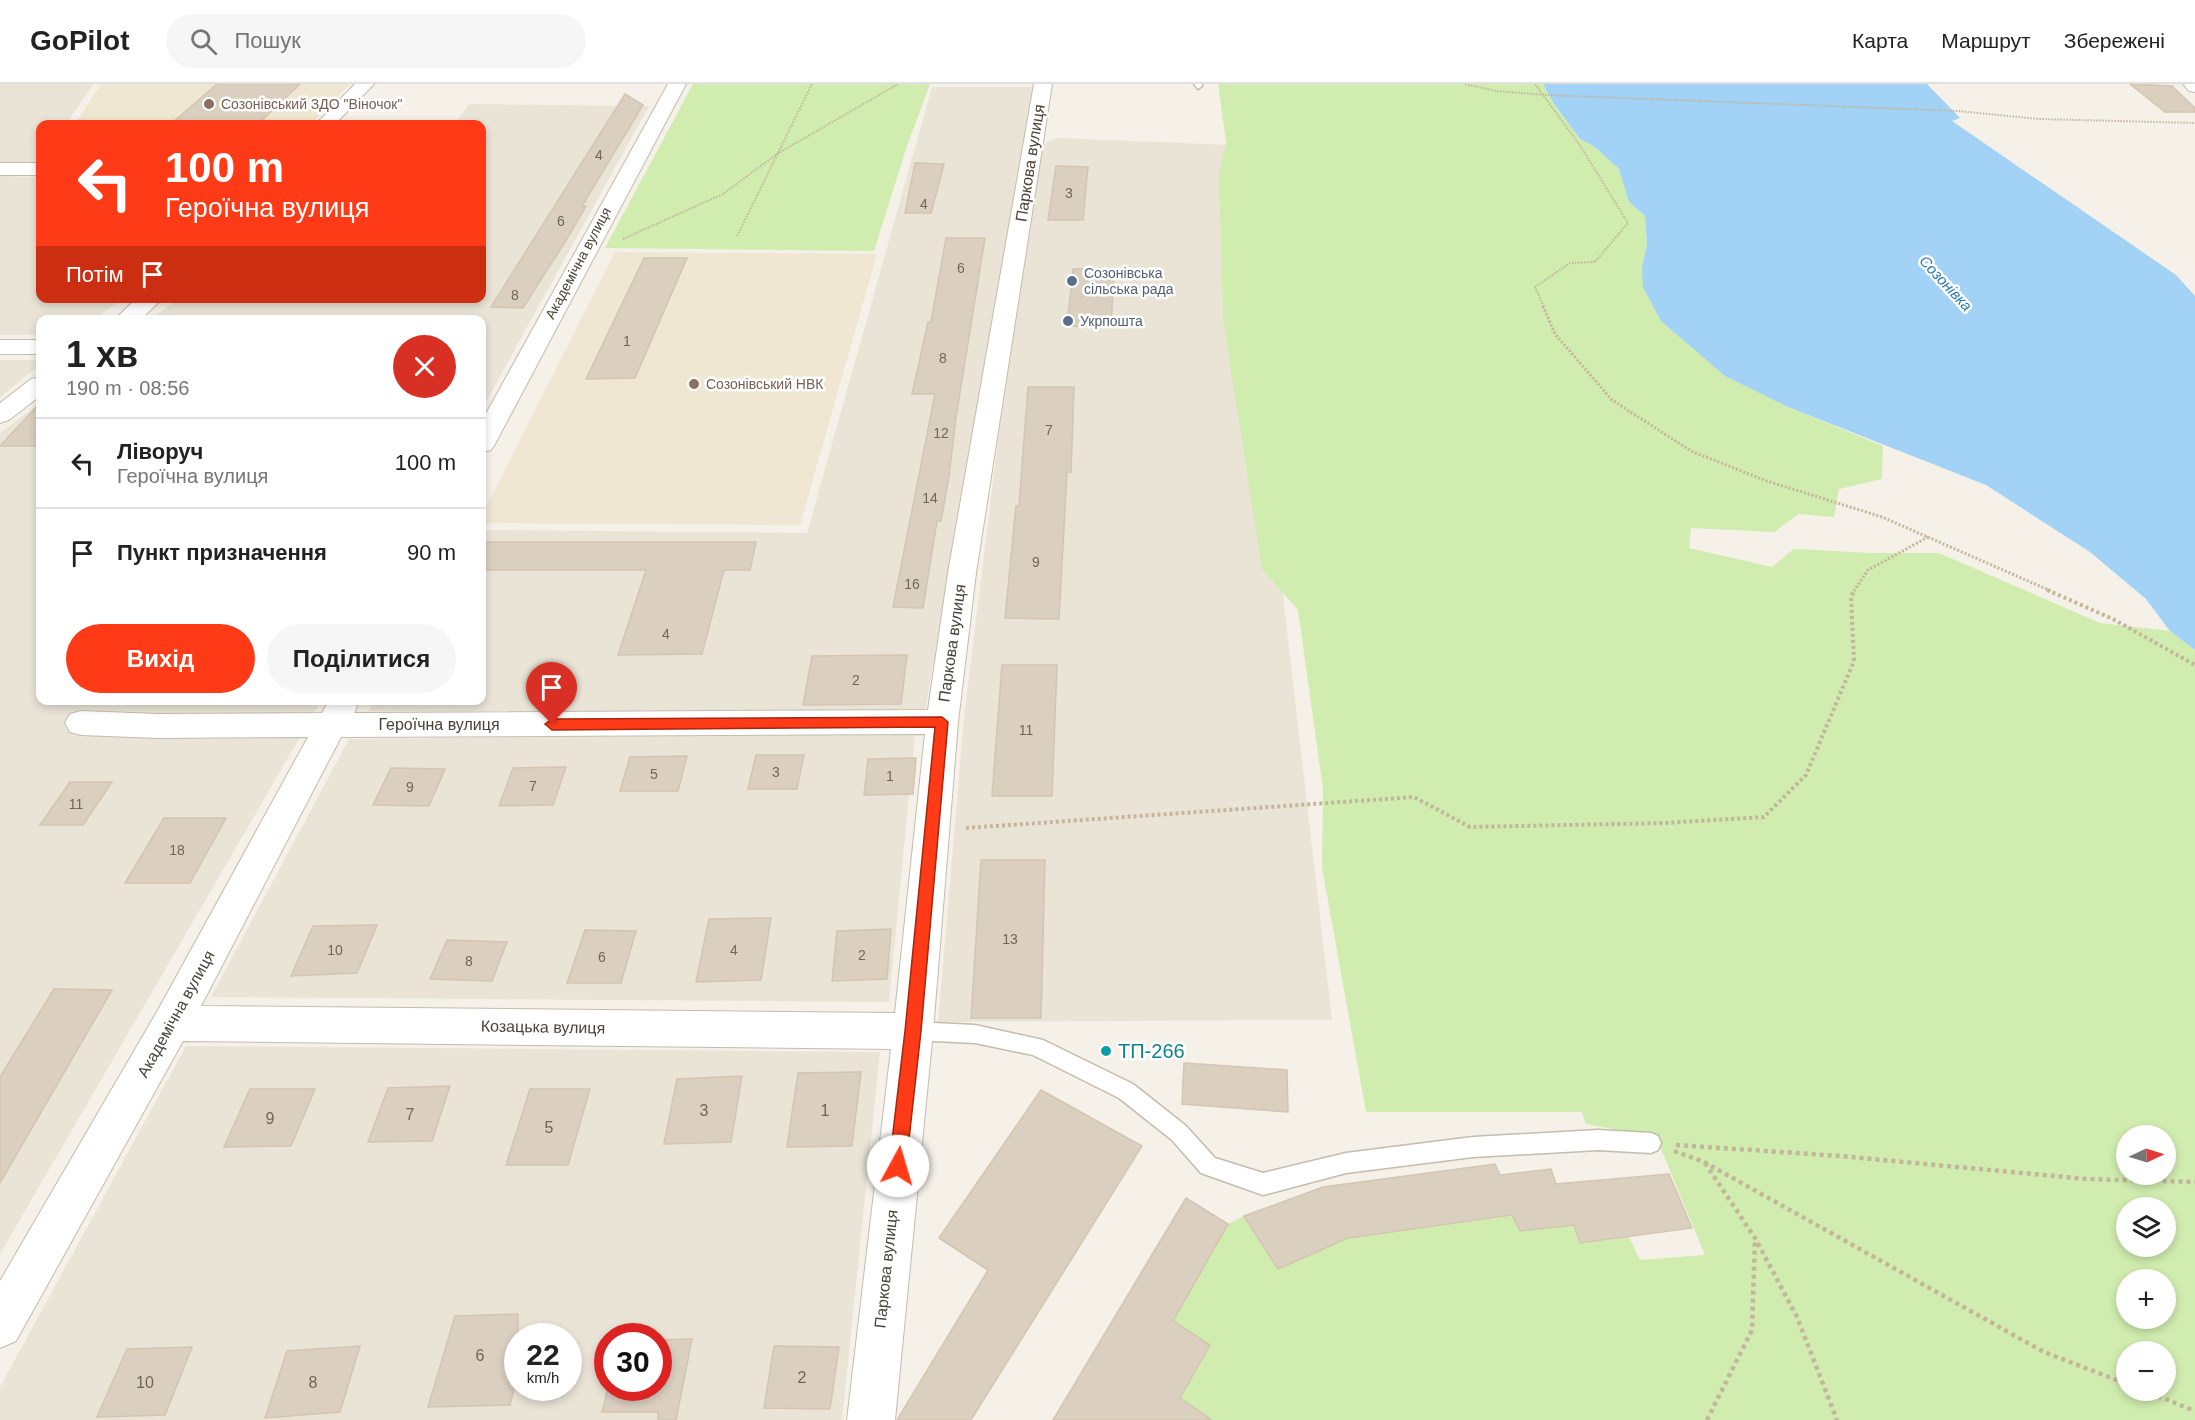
<!DOCTYPE html>
<html lang="uk">
<head>
<meta charset="utf-8">
<style>
	:root { --surface:#fff; --page:#f6f6f6; --text:#222; --muted:#767676; --line:#e0e0e0; --accent:#ff3a16 }
	body { margin:0; font-family:Helvetica,sans-serif; background:var(--page); color:var(--text); height:100vh; display:flex; flex-direction:column; font-size:22px; white-space:nowrap }
	* { box-sizing:border-box; margin:0 }
	p { font-size:20px; color:var(--muted) }
	.icon { flex:none; width:33px; height:33px; fill:none; stroke:currentColor; stroke-width:2; stroke-linecap:round; stroke-linejoin:round }
	.map { position:relative; flex:1; overflow:hidden }
	.sheet { position:absolute; left:36px; top:231px; width:450px; height:390px; display:flex; flex-direction:column; background:var(--surface); border-radius:12px; box-shadow:0 3px 9px #0003 }
	.sheet>* { flex:none }
	.guide { position:absolute; left:36px; top:36px; width:450px; height:183px; border-radius:12px; box-shadow:0 3px 9px #0003; background:#ff3a16; color:#fff; overflow:hidden }
	.needle { width:39px; rotate:86deg }
	.fabs { position:absolute; left:2116px; top:1041px; display:grid; gap:12px }
	.fabs a { display:grid; place-items:center; width:60px; height:60px; border-radius:50%; background:var(--surface); box-shadow:0 3px 9px #0003; font-size:30px }
	.speed { position:absolute; left:504px; top:1239px; display:flex; gap:12px; font-size:30px; font-weight:700; text-align:center }
	.speed>* { display:grid; place-content:center; width:78px; height:78px; border-radius:50%; background:var(--surface); box-shadow:0 3px 9px #0003; line-height:1 }
	.speed small { font-size:15px; font-weight:400 }
	.speed .limit { border:9px solid #d22; background:#fff; color:#111 }
	.pin { position:absolute; display:grid; place-items:center; width:51px; height:51px; color:#fff; margin:-62px -26px; border-radius:50% 50% 50% 0; rotate:-45deg; box-shadow:0 0 6px #0007 }
	.pin .icon { rotate:45deg }
	.me { position:absolute; width:66px; margin:-33px; rotate:6deg; stroke-linejoin:round; filter:drop-shadow(0 0 4px #0008) }
	.turn { display:flex; align-items:center; gap:21px; height:126px; padding:0 30px; font-size:27px }
	.turn .icon { width:78px; height:78px; stroke-width:2.5 }
	.turn b { display:block; font-size:42px; line-height:51px }
	.then { display:flex; align-items:center; height:57px; padding:0 30px; background:#0003; gap:12px; font-size:22px }
	.round { display:grid; place-items:center; flex:none; width:63px; height:63px; border-radius:32px; background:var(--page) }
	.headline { display:flex; align-items:center; justify-content:space-between; height:102px; padding:0 30px }
	h1 { font-size:36px; font-weight:700; line-height:45px }
	.cta { display:flex; gap:12px; margin-top:auto; padding:12px 30px }
	.cta a { flex:1; height:69px; border-radius:36px; background:var(--accent); color:#fff; font-size:24px; font-weight:700; line-height:69px; text-align:center }
	.cta a+a { background:var(--page); color:var(--text) }
	ul { padding:0; list-style:none }
	li { display:flex; align-items:center; gap:18px; height:90px; padding:0 30px; border-top:2px solid var(--line) }
	li div { flex:1 }
	li b { display:block; font-size:22px }
	li em { font-style:normal }
	header { display:flex; align-items:center; gap:36px; box-sizing:border-box; height:84px; padding:0 30px; background:var(--surface); border-bottom:2px solid var(--line) }
	header strong { font-size:28px }
	nav { display:flex; gap:33px; margin-inline-start:auto; font-size:21px }
	.search { width:420px; height:54px; background:var(--page); display:flex; align-items:center; gap:15px; box-sizing:border-box; padding:0 21px; border-radius:33px; color:var(--muted); font-size:22px }
	.map>svg:first-child { display:block }
</style>
</head>
<body>
<header>
<strong>GoPilot</strong>
<div class="search"><svg class="icon" aria-label="search" viewBox="0 0 24 24"><circle cx="10" cy="10" r="6"/><path d="M15 15l6 6"/></svg>Пошук</div>
<nav><a>Карта</a><a>Маршрут</a><a>Збережені</a></nav>
</header>
<div class="map">
<svg width="2195" height="1336" viewBox="0 0 2195 1336">
	<rect width="100%" height="100%" fill="#f5f1e8"/>
	<g fill="#e9e4d6" fill-rule="evenodd">
		<path d="M0 0H93L66 40H40V80L0 79Z"/>
		<path d="M932 3H1033L925 627H369L374 617 482 616V446L807 449Z"/>
		<path d="M469 20 649 22 482 325V236H150L177 215 482 214V40H455Z"/>
		<path d="M1057 54 1231 61 1332 936 938 938 964 634 1012 244 1040 62Z"/>
		<path d="M0 92 40 93V214L122 215 94 235 40 236V251H0Z"/>
		<path d="M0 276H40V281L0 313Z"/>
		<path d="M40 319V616L321 617 0 1170V349Z"/>
		<path d="M915 650 889 918 211 913 349 655Z"/>
		<path d="M186 962 880 968 842 1336H0V1303ZM518 1252H568V1304H518ZM608 1252H658V1304H608Z"/>
	</g>
	<g fill="#efe7d2">
		<path d="M101 0H350L311 40H75Z"/>
		<path d="M615 168 877 170 800 441 482 439V431Z"/>
	</g>
	<g fill="#d0ecaf" fill-rule="evenodd">
		<path d="M693 0H930L907 62 874 167 605 164Z"/>
		<path d="M1218 0H1543L1554 20 1580 55 1595 63 1619 85 1629 118 1645 132 1647 160 1642 184 1788 323 1883 362 1882 395 1839 405 1834 433 1799 430 1774 448 1691 444 1689 464 1772 483 1794 465 1873 469H1939L2100 539 2170 547 2195 566V1336H1188L1180 1314 1210 1261 1173 1237 1228 1140 1244 1132 1278 1185 1348 1154 1512 1132 1520 1147 1574 1141 1580 1159 1629 1153 1640 1176 1705 1171 1656 1053 1586 1040 1582 1028H1366L1322 783 1323 705 1298 526 1262 485 1223 235 1219 90 1226 58ZM2127 1052H2166V1090H2127ZM2127 1124H2166V1162H2127ZM2127 1196H2166V1234H2127ZM2127 1268H2166V1306H2127Z"/>
	</g>
	<path fill="#a2d2f5" d="M1543 0H1927L1960 34 1952 37 2176 191 2195 212V566L2170 547 2146 515 2090 468 1986 401 1788 323 1725 292 1661 237 1643 203 1642 184 1647 160 1645 132 1629 118 1619 85 1595 63 1580 55 1554 20Z"/>
	<g fill="#dbd0c0" stroke="#d3c5b0" stroke-width="1.5">
		<path d="M217 0H300L258 40H171Z"/>
		<path d="M2130 0 2172 2 2195 24V28H2165Z"/>
		<path d="M625 10 643 21 582 122H586L568 153 523 224 491 223Z"/>
		<path d="M915 79 944 80 931 129H905Z"/>
		<path d="M1056 82 1088 83 1083 136H1048Z"/>
		<path d="M946 154H985L956 333 949 392 941 437H937L923 524 893 523 935 310H912L928 238H931Z"/>
		<path d="M644 174H687L635 294 586 295Z"/>
		<path d="M1073 185H1114L1111 243 1067 242Z"/>
		<path d="M1028 303H1074L1071 388H1067L1059 535 1005 534 1016 422H1019Z"/>
		<path d="M40 319V362H0Z"/>
		<path d="M482 458H756L750 486H724L702 570 618 571 646 486H482Z"/>
		<path d="M907 571 901 620 803 621 812 572Z"/>
		<path d="M1002 581H1057L1052 712H992Z"/>
		<path d="M756 671H804L797 705H748Z"/>
		<path d="M687 672 678 707H620L630 673Z"/>
		<path d="M916 674 913 710 864 711 868 675Z"/>
		<path d="M566 683 553 721 499 722 513 684Z"/>
		<path d="M391 684 445 685 429 722 373 721Z"/>
		<path d="M70 698H112L83 741H40Z"/>
		<path d="M164 734H226L190 799H125Z"/>
		<path d="M981 776H1045L1041 934H971Z"/>
		<path d="M771 834 761 896 696 898 709 835Z"/>
		<path d="M377 841 357 889 291 892 313 842Z"/>
		<path d="M891 845 887 895 832 897 837 847Z"/>
		<path d="M585 846 636 847 621 899H567Z"/>
		<path d="M447 856 507 858 492 897 430 895Z"/>
		<path d="M54 905 112 906 0 1099V993Z"/>
		<path d="M1184 979 1287 986 1288 1028 1182 1020Z"/>
		<path d="M861 988 852 1062 787 1063 798 989Z"/>
		<path d="M742 992 731 1058 664 1060 677 995Z"/>
		<path d="M450 1002 432 1057 368 1058 388 1004Z"/>
		<path d="M250 1005H315L291 1062 224 1063Z"/>
		<path d="M530 1005H590L568 1081H506Z"/>
		<path d="M1041 1006 1142 1062 971 1336H897L988 1186 939 1154Z"/>
		<path d="M1495 1080 1500 1091 1551 1085 1556 1100 1669 1090 1692 1144 1580 1159 1574 1141 1520 1147 1512 1131 1348 1154 1278 1185 1244 1132 1323 1103Z"/>
		<path d="M1186 1114 1228 1140 1173 1237 1210 1261 1180 1314 1212 1336H1053Z"/>
		<path d="M518 1230V1290L510 1321 428 1323 455 1232Z"/>
		<path d="M692 1255 676 1336H658V1328H602L608 1304H658V1256Z"/>
		<path d="M360 1262 340 1328 265 1334 287 1267Z"/>
		<path d="M774 1262 839 1263 830 1325 764 1324Z"/>
		<path d="M192 1263 165 1331 97 1333 127 1265Z"/>
	</g>
	<g fill="none" stroke-linecap="round" stroke-linejoin="round">
		<g stroke="#c4bcad" stroke-width="3">
			<g id="service">
				<path d="M1194 0H1202V2L1198 5Z"/>
				<path d="M913 938 975 941 1043 956 1133 1000 1186 1042 1215 1074 1263 1089 1346 1069 1473 1053 1598 1046 1651 1049 1658 1052 1661 1059 1658 1066 1651 1069 1598 1066 1473 1073 1346 1089 1263 1111 1201 1089 1172 1056 1119 1014 1033 971 975 959 913 956 906 953 903 947 906 941Z"/>
			</g>
		</g>
		<g stroke="#c4bcad" stroke-width="2">
			<g id="minor">
				<path d="M355 0H374L335 40H316Z"/>
				<path d="M668 0H686L495 360 491 366 482 368V337Z"/>
				<path d="M1034 0H1052L976 489 958 638 933 947 895 1336H847L891 965 183 957 16 1257 0 1264V1197L158 926 308 653 158 654 81 651 70 648 65 639 70 630 81 627 158 630 322 629 329 616H353L357 623 354 629 928 626 948 489ZM925 650 895 929 201 922 341 653Z"/>
				<path d="M2183 0H2195V8L2189 7Z"/>
				<rect x="0" y="79" width="40" height="12"/>
				<path d="M137 214H163L140 236H114Z"/>
				<rect x="0" y="256" width="40" height="14"/>
				<path d="M40 293V312L9 336 0 339V319L31 295Z"/>
			</g>
		</g>
		<g stroke="#c4b69a" stroke-width="2" stroke-dasharray="1.5 1.5" stroke-linecap="butt">
			<path d="M1465 0 1496 7 1546 11 1958 27 2039 35 2195 39"/>
			<path d="M1535 0 1581 63 1628 139 1595 178 1570 179 1535 203 1544 223"/>
			<path d="M737 152 812 0"/>
			<path d="M623 155 723 110 777 70 898 0"/>
		</g>
		<g stroke="#c4b69a" stroke-width="3" stroke-dasharray="2 2" stroke-linecap="butt">
			<path d="M1543 222 1555 250 1612 316 1691 367 1764 396 1882 433 2051 507"/>
			<path d="M1854 507 1868 486 1928 453"/>
		</g>
		<g stroke="#c4b69a" stroke-width="4" stroke-dasharray="3 3" stroke-linecap="butt">
			<path d="M2047 506 2113 535 2195 581"/>
			<path d="M966 744 1414 713 1470 743 1664 739 1764 733 1806 691 1854 577 1851 512 1855 506"/>
		</g>
		<g stroke="#c4b69a" stroke-width="4.5" stroke-dasharray="4 4" stroke-linecap="butt">
			<path d="M1676 1061 1840 1072 2086 1095 2195 1098"/>
			<path d="M1674 1067 1704 1078 2044 1268 2127 1300"/>
			<path d="M1705 1079 1755 1154 1797 1233 1837 1336"/>
			<path d="M2143 1306 2195 1327"/>
			<path d="M1707 1336 1752 1246 1755 1155"/>
		</g>
		<use href="#service" fill="#fff" fill-rule="evenodd"/>
		<use href="#minor" fill="#fff" fill-rule="evenodd"/>
	</g>
	<path fill="#ff3a16" stroke="#a6260e" stroke-width="1.5" d="M942 633 948 638 921 947 906 1082 904 1088 898 1090 891 1088 889 1082 905 947 935 643 552 646 545 640 552 635Z"/>
	<g fill="#8d6e63" stroke="#fff" stroke-width="2">
		<circle cx="209" cy="20" r="6"/>
		<circle cx="694" cy="300" r="6"/>
	</g>
	<g fill="#5c6f8a" stroke="#fff" stroke-width="2">
		<circle cx="1072" cy="197" r="6"/>
		<circle cx="1068" cy="237" r="6"/>
	</g>
	<circle fill="#0f9aa8" stroke="#fff" stroke-width="2" cx="1106" cy="967" r="6"/>
	<g text-anchor="middle" dominant-baseline="central" stroke-width="5" stroke-linejoin="round" paint-order="stroke">
		<g font-size="14" fill="#785e54" stroke="#fff" text-anchor="start">
			<text x="221" y="20">Созонівський ЗДО "Віночок"</text>
			<text x="706" y="300">Созонівський НВК</text>
		</g>
		<g font-size="14" fill="#6e6658">
			<text x="599" y="71">4</text>
			<text x="1069" y="109">3</text>
			<text x="924" y="120">4</text>
			<text x="561" y="137">6</text>
			<text x="961" y="184">6</text>
			<text x="515" y="211">8</text>
			<text x="627" y="257">1</text>
			<text x="943" y="274">8</text>
			<text x="1049" y="346">7</text>
			<text x="941" y="349">12</text>
			<text x="930" y="414">14</text>
			<text x="1036" y="478">9</text>
			<text x="912" y="500">16</text>
			<text x="666" y="550">4</text>
			<text x="856" y="596">2</text>
			<text x="1026" y="646">11</text>
			<text x="776" y="688">3</text>
			<text x="654" y="690">5</text>
			<text x="890" y="692">1</text>
			<text x="533" y="702">7</text>
			<text x="410" y="703">9</text>
			<text x="76" y="720">11</text>
			<text x="177" y="766">18</text>
			<text x="1010" y="855">13</text>
			<text x="335" y="866">10</text>
			<text x="734" y="866">4</text>
			<text x="862" y="871">2</text>
			<text x="602" y="873">6</text>
			<text x="469" y="877">8</text>
		</g>
		<g font-size="14" fill="#494236" stroke="#fff">
			<text transform="translate(578 179) rotate(-62)">Академічна вулиця</text>
		</g>
		<g font-size="14" fill="#4e5e75" stroke="#fff" text-anchor="start">
			<text x="1084" y="189">Созонівська<tspan x="1084" dy="16">сільська рада</tspan></text>
			<text x="1080" y="237">Укрпошта</text>
		</g>
		<g font-size="15" font-style="italic" fill="#2778b4" stroke="#fff">
			<text transform="translate(1946 199) rotate(47)">Созонівка</text>
		</g>
		<g font-size="16" fill="#494236" stroke="#fff">
			<text transform="translate(1030 79) rotate(-81)">Паркова вулиця</text>
			<text transform="translate(952 559) rotate(-82)">Паркова вулиця</text>
			<text x="439" y="640">Героїчна вулиця</text>
			<text transform="translate(176 930) rotate(-61)">Академічна вулиця</text>
			<text transform="translate(543 943) rotate(1)">Козацька вулиця</text>
			<text transform="translate(886 1185) rotate(-84)">Паркова вулиця</text>
		</g>
		<g font-size="16" fill="#6e6658">
			<text x="704" y="1026">3</text>
			<text x="825" y="1026">1</text>
			<text x="410" y="1030">7</text>
			<text x="270" y="1034">9</text>
			<text x="549" y="1043">5</text>
			<text x="480" y="1271">6</text>
			<text x="802" y="1293">2</text>
			<text x="145" y="1298">10</text>
			<text x="313" y="1298">8</text>
		</g>
		<g font-size="20" fill="#0d838f" stroke="#fff" text-anchor="start">
			<text x="1118" y="967">ТП-266</text>
		</g>
	</g>
</svg>
<div class="fabs">
<a><svg class="needle" viewBox="-14 -14 28 28"><path d="M0-13l5 13h-10z" fill="#e53935"/><path d="M0 13l5-13h-10z" fill="#767676"/></svg></a>
<a><svg class="icon" aria-label="layers" viewBox="0 0 24 24"><path d="M12 4l9 5-9 5-9-5zM3 14l9 5 9-5"/></svg></a>
<a>+</a>
<a>−</a>
</div>
<div class="speed"><div>22<small>km/h</small></div><div class="limit">30</div></div>
<div class="pin" style="left:552px;top:640px;background:#d93025"><svg class="icon" aria-label="arrive" viewBox="0 0 24 24"><path d="M6 21V4h12l-3 4 3 4H6"/></svg></div>
<svg class="me" style="left:898px;top:1082px" viewBox="-20 -20 40 40"><circle r="19" fill="#fff"/><path d="M0-13L10 11 0 6-10 11z" fill="#ff3a16"/></svg>
<div class="guide">
<div class="turn"><svg class="icon" aria-label="left" viewBox="0 0 24 24"><path d="M17 20v-9H6M10 6l-5 5 5 5"/></svg><div><b>100 m</b>Героїчна вулиця</div></div>
<div class="then">Потім<svg class="icon" aria-label="arrive" viewBox="0 0 24 24"><path d="M6 21V4h12l-3 4 3 4H6"/></svg></div>
</div>
<section class="sheet">
<div class="headline"><div><h1>1 хв</h1><p>190 m · 08:56</p></div><a class="round" style="background:#d93025;color:#fff"><svg class="icon" aria-label="close" viewBox="0 0 24 24"><path d="M6 6l12 12M18 6L6 18"/></svg></a></div>
<ul>
<li><svg class="icon" aria-label="left" viewBox="0 0 24 24"><path d="M17 20v-9H6M10 6l-5 5 5 5"/></svg><div><b>Ліворуч</b><p>Героїчна вулиця</p></div><em>100 m</em></li>
<li><svg class="icon" aria-label="arrive" viewBox="0 0 24 24"><path d="M6 21V4h12l-3 4 3 4H6"/></svg><div><b>Пункт призначення</b></div><em>90 m</em></li>
</ul>
<div class="cta"><a>Вихід</a><a>Поділитися</a></div>
</section>
</div>
</body>
</html>
